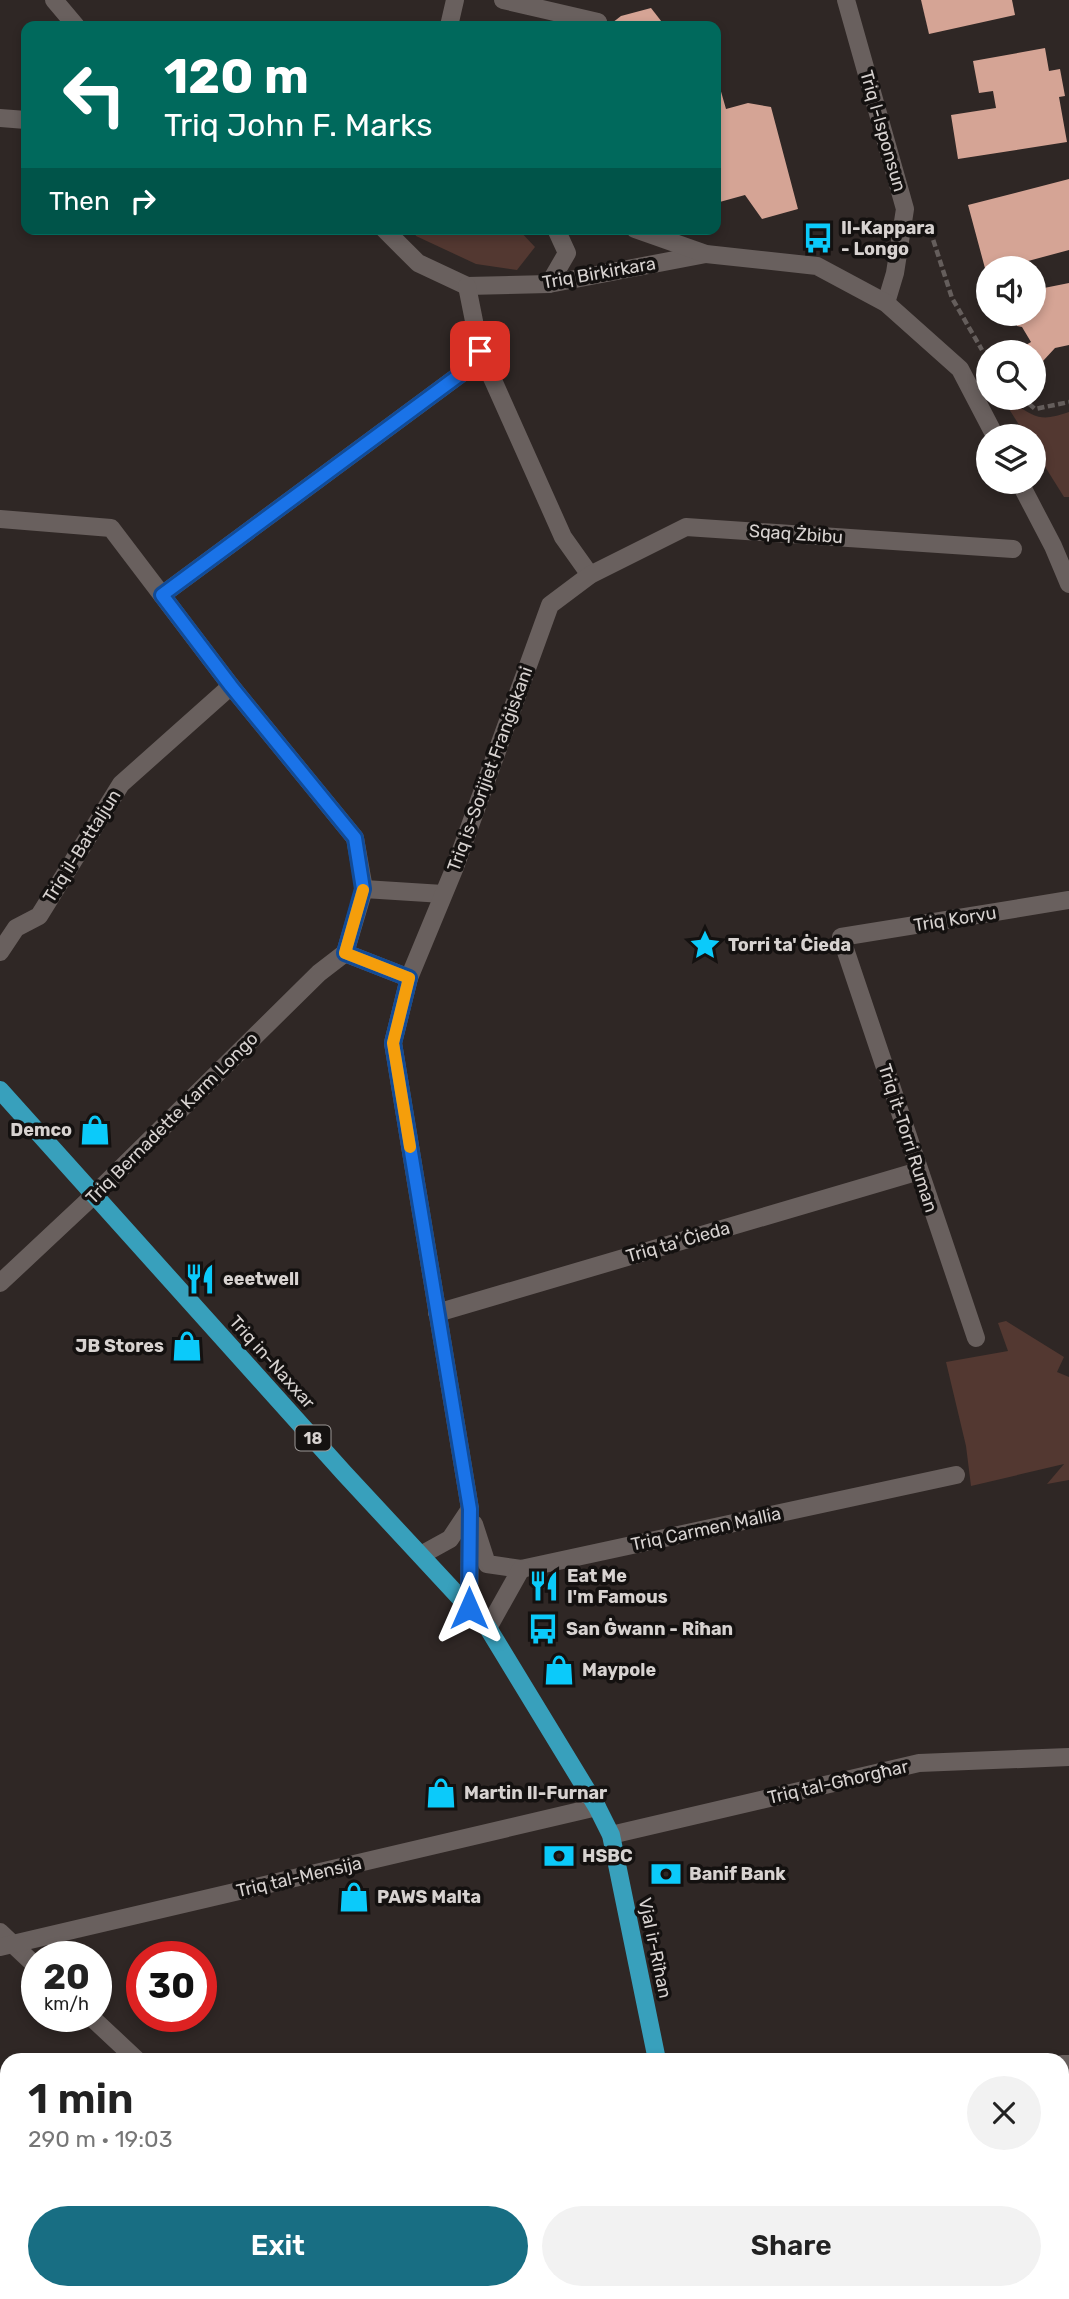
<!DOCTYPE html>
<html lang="en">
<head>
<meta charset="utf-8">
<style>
	:root { --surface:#fff; --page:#f2f2f2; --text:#222; --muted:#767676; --accent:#186e83 }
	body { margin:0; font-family:Rubik,sans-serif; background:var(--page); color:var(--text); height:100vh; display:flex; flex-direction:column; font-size:26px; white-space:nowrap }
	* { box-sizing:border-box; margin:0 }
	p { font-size:23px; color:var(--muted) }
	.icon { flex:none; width:38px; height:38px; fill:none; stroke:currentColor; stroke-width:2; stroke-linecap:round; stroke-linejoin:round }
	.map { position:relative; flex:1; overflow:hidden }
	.details { position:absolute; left:0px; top:2053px; width:1069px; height:247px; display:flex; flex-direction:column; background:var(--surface); border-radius:21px 21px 0 0; box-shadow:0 4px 10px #0003 }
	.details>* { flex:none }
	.guide { position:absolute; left:21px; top:21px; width:700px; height:214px; border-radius:14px; box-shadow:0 4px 10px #0003; background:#00695c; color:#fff; overflow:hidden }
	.fabs { position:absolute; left:976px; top:256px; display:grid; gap:14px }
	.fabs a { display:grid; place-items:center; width:70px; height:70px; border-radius:50%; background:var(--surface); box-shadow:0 4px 10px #0003; font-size:35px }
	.speed { position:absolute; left:21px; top:1941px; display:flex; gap:14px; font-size:35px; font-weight:700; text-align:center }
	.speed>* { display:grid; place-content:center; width:91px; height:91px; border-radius:50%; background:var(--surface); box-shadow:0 4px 10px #0003; line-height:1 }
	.speed small { font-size:18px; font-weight:400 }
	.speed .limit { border:10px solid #d22; background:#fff; color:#111 }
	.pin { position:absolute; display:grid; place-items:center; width:60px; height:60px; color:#fff; margin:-30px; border-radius:14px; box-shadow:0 4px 10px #0006 }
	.me { position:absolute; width:77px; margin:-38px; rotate:0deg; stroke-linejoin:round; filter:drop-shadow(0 0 5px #0008) }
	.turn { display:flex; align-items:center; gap:24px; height:147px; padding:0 28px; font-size:32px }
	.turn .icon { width:91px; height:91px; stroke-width:2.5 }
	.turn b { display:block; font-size:49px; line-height:60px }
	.then { display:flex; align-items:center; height:66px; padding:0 28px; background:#0003; gap:14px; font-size:26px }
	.round { display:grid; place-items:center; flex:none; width:74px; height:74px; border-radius:37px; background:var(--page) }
	.summary { display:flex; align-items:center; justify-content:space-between; height:119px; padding:0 28px }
	h1 { font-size:42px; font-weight:600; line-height:52px }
	.button { display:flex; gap:14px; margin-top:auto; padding:14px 28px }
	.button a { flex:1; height:80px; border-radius:42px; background:var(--accent); color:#fff; font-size:28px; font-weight:600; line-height:80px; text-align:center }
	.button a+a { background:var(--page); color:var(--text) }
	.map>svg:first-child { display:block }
</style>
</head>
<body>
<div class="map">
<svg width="1069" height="2299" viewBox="0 0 1069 2299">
	<rect width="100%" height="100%" fill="#2f2725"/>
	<g fill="#533831">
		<path d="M413 229H518L535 247 517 270 476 264 416 236Z"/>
		<path d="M1015 404C1037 419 1043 421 1069 412V497H1064L1034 449V436H1026L1009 409Z"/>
		<path d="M1006 1321 1064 1357 1057 1372 1069 1377V1480L1047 1484 1064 1464 971 1486 966 1446 946 1362 1008 1351 998 1323Z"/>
	</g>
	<g fill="#d5a495">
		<path d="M921 0H1012L1015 15 929 34Z"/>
		<path d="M651 8 665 26H608L621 16Z"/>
		<path d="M1045 48 1049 71 1060 69 1065 96 1059 97 1067 142 958 159 951 115 996 108 993 91 979 93 973 61Z"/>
		<path d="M716 74 726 109 748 103 771 107 798 209 762 219 745 195 716 203Z"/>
		<path d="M1069 179V250L1002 268H989V271L986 272 968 205Z"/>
		<path d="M1069 283V345L1055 348 1043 361 1026 345 1031 342 1022 327 1017 326 1014 313H1034V290Z"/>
		<path d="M1066 2079 1069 2091V2229L1062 2230V2080Z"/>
		<path d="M53 2292H169L171 2299H28Z"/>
	</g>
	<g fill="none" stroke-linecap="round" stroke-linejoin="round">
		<g stroke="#655e5c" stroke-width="4.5" stroke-dasharray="7 3.5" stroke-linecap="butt">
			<path d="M930 230 952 298 982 350"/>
			<path d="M1021 397 1035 409 1069 402"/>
		</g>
		<g stroke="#69605e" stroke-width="18">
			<path d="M54 0 76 26"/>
			<path d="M503 0 598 22"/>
			<path d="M846 0 905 209 895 273 886 303"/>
			<path d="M449 26 455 0"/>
			<path d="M0 118 26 120"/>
			<path d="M384 229 418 263 467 286 549 284 706 254"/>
			<path d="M635 229 706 254 817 266 886 303 960 369 995 436"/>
			<path d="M549 284 567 253 556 229"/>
			<path d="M467 286 480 351 563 537 590 575"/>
			<path d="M1019 481 1053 546 1069 584"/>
			<path d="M0 519 111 528 231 686 355 838 364 889 345 953 409 978 393 1043 470 1509 469 1608"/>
			<path d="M162 595 462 373 480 351"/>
			<path d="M364 889 443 894"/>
			<path d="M0 952 16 928 39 916 121 784 231 686"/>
			<path d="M409 978 455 867 550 605 590 575 686 527 1013 549"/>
			<path d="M0 1283 94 1195 319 973 345 953"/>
			<path d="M437 1313 919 1171"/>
			<path d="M976 1338 841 937 1069 900"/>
			<path d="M474 1524 487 1564 521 1569 956 1475"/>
			<path d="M421 1555 450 1539 470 1509"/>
			<path d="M488 1628 521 1569"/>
			<path d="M611 1835 919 1763 1069 1757"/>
			<path d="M0 1932 37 1967"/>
			<path d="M0 1947 597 1807"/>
			<path d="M90 2016 137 2060"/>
			<path d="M1062 2064H1069"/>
			<path d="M0 2257 7 2256"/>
			<path d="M272 2292 273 2299"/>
		</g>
		<g stroke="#38a0bc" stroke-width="18">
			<path d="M0 1090 344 1473 488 1628 597 1807 611 1835 657 2060"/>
			<path d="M637 2299 638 2292"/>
		</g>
	</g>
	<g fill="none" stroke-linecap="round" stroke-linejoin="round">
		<g stroke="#114b97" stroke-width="18">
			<path id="route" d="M469 1608 470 1509 393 1043 409 978 345 953 363 889 355 838 231 686 162 595 462 373 480 351"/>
		</g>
		<use href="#route" stroke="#1a73e8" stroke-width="12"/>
		<path stroke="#f59e0b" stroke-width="12" d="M363 890 345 953 409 978 393 1043 410 1147"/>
	</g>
	<defs>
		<g id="bus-bare" transform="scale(2.415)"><path d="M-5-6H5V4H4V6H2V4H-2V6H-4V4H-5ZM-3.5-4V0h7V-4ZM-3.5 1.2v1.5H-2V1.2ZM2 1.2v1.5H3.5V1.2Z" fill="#0bcafa" stroke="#141110" stroke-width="2.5" paint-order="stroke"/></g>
		<g id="sight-bare" transform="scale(2.415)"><path d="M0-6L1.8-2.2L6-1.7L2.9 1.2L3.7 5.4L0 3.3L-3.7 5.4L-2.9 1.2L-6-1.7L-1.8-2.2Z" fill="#0bcafa" stroke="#141110" stroke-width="2.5" paint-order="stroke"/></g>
		<g id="shop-bare" transform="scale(2.415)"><path d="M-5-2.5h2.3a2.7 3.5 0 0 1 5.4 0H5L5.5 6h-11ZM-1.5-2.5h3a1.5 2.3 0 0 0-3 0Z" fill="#0bcafa" stroke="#141110" stroke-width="2.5" paint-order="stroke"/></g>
		<g id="restaurant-bare" transform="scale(2.415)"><path d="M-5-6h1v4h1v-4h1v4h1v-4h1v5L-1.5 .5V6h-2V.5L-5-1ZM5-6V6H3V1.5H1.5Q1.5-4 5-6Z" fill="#0bcafa" stroke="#141110" stroke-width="2.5" paint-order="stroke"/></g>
		<g id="bank-bare" transform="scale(2.415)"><path d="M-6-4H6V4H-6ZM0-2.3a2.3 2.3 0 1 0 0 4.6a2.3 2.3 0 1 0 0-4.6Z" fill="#0bcafa" stroke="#141110" stroke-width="2.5" paint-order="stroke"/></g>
	</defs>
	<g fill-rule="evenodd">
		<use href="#bus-bare" x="818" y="238"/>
		<use href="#sight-bare" x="705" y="945"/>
		<use href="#shop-bare" x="95" y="1130"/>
		<use href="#restaurant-bare" x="200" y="1279"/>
		<use href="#shop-bare" x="187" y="1346"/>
		<use href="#restaurant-bare" x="544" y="1586"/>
		<use href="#bus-bare" x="543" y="1629"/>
		<use href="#shop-bare" x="559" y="1670"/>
		<use href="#shop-bare" x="441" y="1793"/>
		<use href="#bank-bare" x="559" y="1856"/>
		<use href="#bank-bare" x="666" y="1874"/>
		<use href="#shop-bare" x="354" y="1897"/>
	</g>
	<g text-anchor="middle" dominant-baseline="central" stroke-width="7" stroke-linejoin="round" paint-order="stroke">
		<rect fill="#141110" stroke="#9c9896" stroke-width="2" x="295.5" y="1425.5" width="35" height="25" rx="5"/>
		<g font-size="16" font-weight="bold" fill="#d7d2d0">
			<text x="313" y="1438">18</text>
		</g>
		<g font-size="18" fill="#d7d2d0" stroke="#141110">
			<text transform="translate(883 131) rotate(74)">Triq l-Isponsun</text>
			<text transform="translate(599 273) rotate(-10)">Triq Birkirkara</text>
			<text transform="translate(796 534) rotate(4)">Sqaq Żbibu</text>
			<text transform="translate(490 769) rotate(-70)">Triq is-Sorijiet Franġiskani</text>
			<text transform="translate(82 846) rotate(-58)">Triq il-Battaljun</text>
			<text transform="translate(955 919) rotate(-9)">Triq Korvu</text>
			<text transform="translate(172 1118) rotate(-45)">Triq Bernadette Karm Longo</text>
			<text transform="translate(908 1138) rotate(72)">Triq it-Torri Ruman</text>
			<text transform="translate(678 1242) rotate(-16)">Triq ta' Ċieda</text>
			<text transform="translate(272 1362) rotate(48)">Triq in-Naxxar</text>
			<text transform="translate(706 1529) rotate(-12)">Triq Carmen Mallia</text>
			<text transform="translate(838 1782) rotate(-13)">Triq tal-Għorgħar</text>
			<text transform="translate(299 1877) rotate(-13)">Triq tal-Mensija</text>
			<text transform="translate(655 1948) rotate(78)">Vjal ir-Riħan</text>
		</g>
		<g font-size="18" font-weight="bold" fill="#d7d2d0" stroke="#141110" text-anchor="start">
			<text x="841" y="228">Il-Kappara<tspan x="841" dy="21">- Longo</tspan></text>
			<text x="728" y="945">Torri ta' Ċieda</text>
			<text x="72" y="1130" text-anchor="end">Demco</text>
			<text x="223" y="1279">eeetwell</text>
			<text x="164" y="1346" text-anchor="end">JB Stores</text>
			<text x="567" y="1576">Eat Me<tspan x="567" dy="21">I'm Famous</tspan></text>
			<text x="566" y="1629">San Ġwann - Riħan</text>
			<text x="582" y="1670">Maypole</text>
			<text x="464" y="1793">Martin Il-Furnar</text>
			<text x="582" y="1856">HSBC</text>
			<text x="689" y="1874">Banif Bank</text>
			<text x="377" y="1897">PAWS Malta</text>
		</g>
	</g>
</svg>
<div class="fabs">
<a><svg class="icon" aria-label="sound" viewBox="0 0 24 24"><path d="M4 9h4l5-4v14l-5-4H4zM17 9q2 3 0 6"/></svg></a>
<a><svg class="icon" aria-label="search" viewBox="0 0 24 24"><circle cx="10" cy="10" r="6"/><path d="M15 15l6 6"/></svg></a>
<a><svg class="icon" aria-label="layers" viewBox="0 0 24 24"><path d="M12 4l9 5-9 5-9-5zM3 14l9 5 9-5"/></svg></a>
</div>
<div class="speed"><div>20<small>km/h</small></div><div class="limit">30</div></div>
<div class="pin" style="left:480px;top:351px;background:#d93025"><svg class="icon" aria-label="arrive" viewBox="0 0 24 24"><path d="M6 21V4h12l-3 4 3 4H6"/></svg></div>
<svg class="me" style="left:469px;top:1608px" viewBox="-20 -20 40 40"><path d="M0-17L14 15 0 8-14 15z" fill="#1a73e8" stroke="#fff" stroke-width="4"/></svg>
<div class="guide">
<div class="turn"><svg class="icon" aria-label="left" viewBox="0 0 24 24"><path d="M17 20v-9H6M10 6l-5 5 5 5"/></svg><div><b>120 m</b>Triq John F. Marks</div></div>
<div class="then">Then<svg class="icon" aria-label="right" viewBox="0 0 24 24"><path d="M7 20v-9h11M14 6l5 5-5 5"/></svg></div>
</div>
<section class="details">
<div class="summary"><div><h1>1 min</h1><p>290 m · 19:03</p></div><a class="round"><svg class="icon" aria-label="close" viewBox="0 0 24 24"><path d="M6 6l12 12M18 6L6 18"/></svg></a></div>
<div class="button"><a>Exit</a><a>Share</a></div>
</section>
</div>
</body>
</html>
